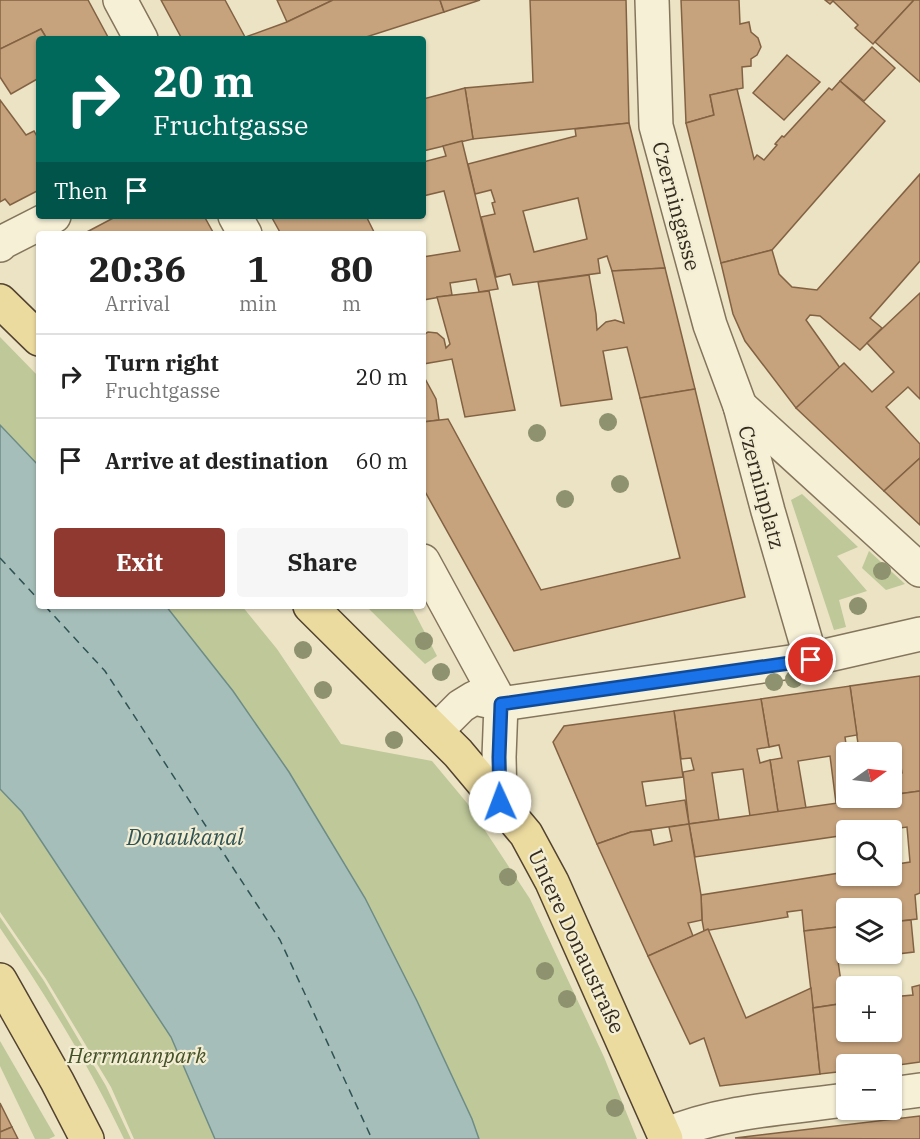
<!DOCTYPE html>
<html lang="en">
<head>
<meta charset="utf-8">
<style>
	:root { --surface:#fff; --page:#f6f6f6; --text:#222; --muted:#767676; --line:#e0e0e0; --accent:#8f3930 }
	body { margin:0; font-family:"IBM Plex Serif",serif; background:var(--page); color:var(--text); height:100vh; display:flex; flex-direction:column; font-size:22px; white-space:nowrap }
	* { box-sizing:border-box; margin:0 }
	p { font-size:20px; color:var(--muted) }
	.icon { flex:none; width:33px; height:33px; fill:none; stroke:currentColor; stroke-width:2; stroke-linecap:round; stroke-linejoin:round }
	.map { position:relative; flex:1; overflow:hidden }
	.drawer { position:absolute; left:36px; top:231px; width:390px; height:378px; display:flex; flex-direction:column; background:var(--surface); border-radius:6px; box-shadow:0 2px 4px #0004 }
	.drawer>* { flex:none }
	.hud { position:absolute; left:36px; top:36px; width:390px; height:183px; border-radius:6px; box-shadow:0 2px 4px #0004; background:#00695c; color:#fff; overflow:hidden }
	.needle { width:39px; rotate:76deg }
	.fabs { position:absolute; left:836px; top:742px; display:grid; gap:12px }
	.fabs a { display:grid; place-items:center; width:66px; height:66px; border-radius:6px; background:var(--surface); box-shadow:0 2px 4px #0004; font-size:30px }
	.pin { position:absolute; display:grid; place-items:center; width:51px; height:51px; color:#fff; margin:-26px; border:3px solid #fff; border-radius:50%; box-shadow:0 2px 6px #0007 }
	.me { position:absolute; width:66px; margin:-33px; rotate:358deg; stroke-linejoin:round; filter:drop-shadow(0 0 4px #0008) }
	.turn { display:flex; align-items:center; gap:21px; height:126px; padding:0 18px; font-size:27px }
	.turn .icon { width:78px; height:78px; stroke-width:2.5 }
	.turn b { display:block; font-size:42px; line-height:51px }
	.then { display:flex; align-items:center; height:57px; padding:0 18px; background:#0003; gap:12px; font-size:22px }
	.eta { display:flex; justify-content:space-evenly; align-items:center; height:102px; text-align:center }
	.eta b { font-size:36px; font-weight:700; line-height:42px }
	.primary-button { display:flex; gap:12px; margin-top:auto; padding:12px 18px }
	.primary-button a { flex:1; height:69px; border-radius:6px; background:var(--accent); color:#fff; font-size:24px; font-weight:700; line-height:69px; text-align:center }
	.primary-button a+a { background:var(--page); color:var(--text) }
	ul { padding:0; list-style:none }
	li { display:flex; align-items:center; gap:18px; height:84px; padding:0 18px; border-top:2px solid var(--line) }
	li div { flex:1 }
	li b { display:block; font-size:22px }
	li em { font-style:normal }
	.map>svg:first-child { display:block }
</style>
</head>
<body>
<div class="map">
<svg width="920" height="1139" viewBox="0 0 920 1139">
	<rect width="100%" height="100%" fill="#ebe3c4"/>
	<g fill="#bec899">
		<path d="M0 337 39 377V466L0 425Z"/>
		<path d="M802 494 858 547 837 556 867 591 839 600 846 627 834 630 791 500Z"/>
		<path d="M869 551 905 584 886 590 862 568Z"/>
		<path d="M166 606H242L277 649 341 744 432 761 467 803 530 899 604 1057 637 1139H479L472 1119 417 1001 365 898 289 772 233 691Z"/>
		<path d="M366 606H411L437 656 425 664Z"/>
		<path d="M0 787 22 812 171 1037 215 1139H134L111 1087 46 979 0 912Z"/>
		<path d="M0 917 44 981 106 1086 131 1139H124C89 1065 46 995 0 928Z"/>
		<path d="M0 1041 55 1136 49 1139H35L0 1066Z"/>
	</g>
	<path fill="#a6beb9" stroke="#6d8c87" stroke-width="1.5" d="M0 425 39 466V606H166L233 691 289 772 365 898 417 1001 472 1119 479 1139H215L171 1037 22 812 0 789Z"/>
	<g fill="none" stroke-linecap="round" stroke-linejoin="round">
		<g stroke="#2f5354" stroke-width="1.5" stroke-dasharray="8 6" stroke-linecap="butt">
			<path d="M0 558 39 600"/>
			<path d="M45 606 105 671 280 940 372 1139"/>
		</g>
	</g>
	<g fill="#c6a37d" stroke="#826243" stroke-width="1.5" fill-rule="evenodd">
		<path d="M0 0H88L109 39H47L41 29 0 49Z"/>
		<path d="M161 0H225L245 37 240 39H182Z"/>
		<path d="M277 0H333L287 22Z"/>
		<path d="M333 0H440L444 12 360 39H240L287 22Z"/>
		<path d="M440 0H480L444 12Z"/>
		<path d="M530 0H626L629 123 473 139 465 88 533 82Z"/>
		<path d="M681 0H739L740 24 749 22 751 32 758 38 761 47 757 55 751 59V66L742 67 743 88 710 95 714 115 686 123Z"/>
		<path d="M825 0H914L873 44 855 28 858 25 833 1 830 4Z"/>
		<path d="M914 0H920V82L875 42Z"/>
		<path d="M41 29 47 39H39V78L11 94 0 77V49Z"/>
		<path d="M872 47 895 68 864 101 840 81Z"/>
		<path d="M787 55 820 82 784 120 753 93Z"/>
		<path d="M840 81 885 121 772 250 721 263 686 123 714 115 710 95 737 89 754 159 757 155 764 160 777 145 775 144 782 136 784 137 829 88 832 90Z"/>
		<path d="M465 88 473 139 423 151V99Z"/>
		<path d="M0 100 26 135 34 131 39 140V190L10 205 5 199 0 202Z"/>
		<path d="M629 123 665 268 612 271 607 256 598 259 600 273 513 285 510 274 496 277 481 217 495 214 492 203 495 202 491 190 475 194 468 164 576 136 575 129ZM578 198 587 239 534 252 523 211Z"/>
		<path d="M462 141 498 289 479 292 476 279 450 283 452 295 423 300V257L460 251 444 191 423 196V162L446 156 443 146Z"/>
		<path d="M920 174V261L870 318 882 328 860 350 820 316 810 315 806 320 840 368 796 408 745 341 733 314 721 263 772 250 779 274 792 287 817 290Z"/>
		<path d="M117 216H204L214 234H83Z"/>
		<path d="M271 216H366L375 234H281Z"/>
		<path d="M665 268 695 389 640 398 627 347 603 351 612 399 561 406 538 282 589 275 596 314 597 330 606 322 615 320 624 323 612 271Z"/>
		<path d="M489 291 515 410 465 417 452 359 423 364V335L428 332 437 333 444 339 446 348 450 344 437 297Z"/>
		<path d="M920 293V399L908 387 886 407 920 444V458L884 491 796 408 844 363 872 392 894 372 867 343Z"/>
		<path d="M423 375 436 399 439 420 423 422Z"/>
		<path d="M695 389 745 597 514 651 423 488V422L448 419 541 590 680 558 640 398Z"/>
		<path d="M920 458V525L884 491Z"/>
		<path d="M920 676V791L891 795V775L902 773 899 755 891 756 890 746 859 751 850 686Z"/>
		<path d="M850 686 857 735 845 737 847 751 859 748V753H846V798H865V799L836 803 830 756 798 761 806 808 778 812 770 760 782 758 779 745 769 747 761 699Z"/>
		<path d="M761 699 769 747 757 749 760 763 770 760 778 812 750 816 743 769 712 773 719 820 689 824 683 772 694 770 691 758 681 759 674 711Z"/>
		<path d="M674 711 683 777 642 782 646 806 685 800 689 824 631 832 597 844 553 742 564 726Z"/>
		<path d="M920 791V893L915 895 917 919 891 922V909H846V926L804 931 802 910 787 912 788 917 704 931 702 920 701 895 846 872V876H891V865L910 862 907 827 877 831H846V835L695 857 689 824 873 798H891V795Z"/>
		<path d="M689 824 701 895 702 920 688 923 693 936 648 956 597 844 631 832 651 830 654 845 672 841 669 827Z"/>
		<path d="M911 920 914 952 838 961 844 1003 813 1008 804 931 846 926V954H891V922Z"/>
		<path d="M708 929 746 1018 811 988 820 1074 720 1086 704 1038 690 1044 648 956Z"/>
		<path d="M920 985V1062L891 1066 846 1065V1071L820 1074 813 1008 846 1003V1032H891V997L913 995 912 987Z"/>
		<path d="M0 1103 12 1127 0 1132Z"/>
		<path d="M920 1116V1139L735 1138Z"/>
		<path d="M12 1127 18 1139H0V1132Z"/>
	</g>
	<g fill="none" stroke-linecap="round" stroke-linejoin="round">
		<g stroke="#84755c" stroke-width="36">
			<g id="minor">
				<path d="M120 0 141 39"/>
				<path d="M652 0 656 126 710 325 740 406 768 511 811 659"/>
				<path d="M235 216 245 234"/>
				<path d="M0 245 3 242 54 216"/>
				<path d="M740 406 920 570"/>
				<path d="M423 561 501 704 811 659 920 634"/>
				<path d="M436 731 461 706 474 698 501 704 499 757 500 802"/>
				<path d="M891 1094 920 1090"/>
				<path d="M665 1135C722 1111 785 1108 846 1100"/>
			</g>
		</g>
		<g stroke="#524330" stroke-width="36">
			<g id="primary">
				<path d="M0 301 39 339"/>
				<path d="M310 606 458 753 526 834 552 882 666 1139"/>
				<path d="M0 980 57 1081 87 1139"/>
			</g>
		</g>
		<use href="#minor" stroke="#f6f0d7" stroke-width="33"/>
		<use href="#primary" stroke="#ecdb9f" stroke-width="33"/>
	</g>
	<g fill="#8e926e">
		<circle cx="608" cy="422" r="9"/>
		<circle cx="537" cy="433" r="9"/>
		<circle cx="620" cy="484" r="9"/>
		<circle cx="565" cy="499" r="9"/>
		<circle cx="882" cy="571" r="9"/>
		<circle cx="858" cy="606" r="9"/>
		<circle cx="424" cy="641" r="9"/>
		<circle cx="303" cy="650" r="9"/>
		<circle cx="441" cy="672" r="9"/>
		<circle cx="794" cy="679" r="9"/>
		<circle cx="774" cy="682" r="9"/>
		<circle cx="323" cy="690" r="9"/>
		<circle cx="394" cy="740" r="9"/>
		<circle cx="508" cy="877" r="9"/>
		<circle cx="545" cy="971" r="9"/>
		<circle cx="567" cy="999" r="9"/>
		<circle cx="615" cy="1108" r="9"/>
	</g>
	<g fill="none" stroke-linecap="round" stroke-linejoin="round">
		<g stroke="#114b97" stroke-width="15">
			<path id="route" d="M500 802 499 757 501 704 811 660"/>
		</g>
		<use href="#route" stroke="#1a73e8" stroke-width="10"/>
	</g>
	<g text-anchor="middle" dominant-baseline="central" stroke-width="4.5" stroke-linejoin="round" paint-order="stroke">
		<g font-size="21" fill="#352c1f" stroke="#f3edd3">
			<text transform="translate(677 206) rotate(75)">Czerningasse</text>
			<text transform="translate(762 487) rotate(75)">Czerninplatz</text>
			<text transform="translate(577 941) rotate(65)">Untere Donaustraße</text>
		</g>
		<g font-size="21" font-style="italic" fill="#425027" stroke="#f3edd3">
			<text x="137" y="1055">Herrmannpark</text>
		</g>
		<g font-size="22" font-style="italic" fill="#2f5354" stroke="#f3edd3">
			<text x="185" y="836">Donaukanal</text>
		</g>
	</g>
</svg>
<div class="fabs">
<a><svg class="needle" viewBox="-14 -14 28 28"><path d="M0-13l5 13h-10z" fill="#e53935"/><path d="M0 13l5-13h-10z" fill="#767676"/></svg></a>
<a><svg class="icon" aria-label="search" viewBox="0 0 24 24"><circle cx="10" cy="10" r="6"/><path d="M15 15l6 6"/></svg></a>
<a><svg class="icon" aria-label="layers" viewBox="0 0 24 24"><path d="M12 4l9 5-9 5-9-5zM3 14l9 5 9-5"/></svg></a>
<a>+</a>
<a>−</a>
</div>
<div class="pin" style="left:811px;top:660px;background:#d93025"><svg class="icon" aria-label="arrive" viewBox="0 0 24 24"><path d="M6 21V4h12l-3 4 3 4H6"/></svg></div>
<svg class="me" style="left:500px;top:802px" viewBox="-20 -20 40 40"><circle r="19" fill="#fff"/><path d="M0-13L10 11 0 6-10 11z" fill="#1a73e8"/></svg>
<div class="hud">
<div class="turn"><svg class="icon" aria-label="right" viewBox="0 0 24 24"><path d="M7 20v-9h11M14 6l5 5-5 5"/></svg><div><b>20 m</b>Fruchtgasse</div></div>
<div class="then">Then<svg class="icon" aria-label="arrive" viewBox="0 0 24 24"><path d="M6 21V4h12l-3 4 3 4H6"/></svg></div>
</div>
<section class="drawer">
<div class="eta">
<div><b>20:36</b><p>Arrival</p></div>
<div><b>1</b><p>min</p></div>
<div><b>80</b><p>m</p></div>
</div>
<ul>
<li><svg class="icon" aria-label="right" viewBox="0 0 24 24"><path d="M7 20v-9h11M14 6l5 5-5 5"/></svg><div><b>Turn right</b><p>Fruchtgasse</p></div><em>20 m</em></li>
<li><svg class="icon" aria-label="arrive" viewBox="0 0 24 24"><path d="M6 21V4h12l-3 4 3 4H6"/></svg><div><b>Arrive at destination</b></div><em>60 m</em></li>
</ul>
<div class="primary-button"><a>Exit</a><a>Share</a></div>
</section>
</div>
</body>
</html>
